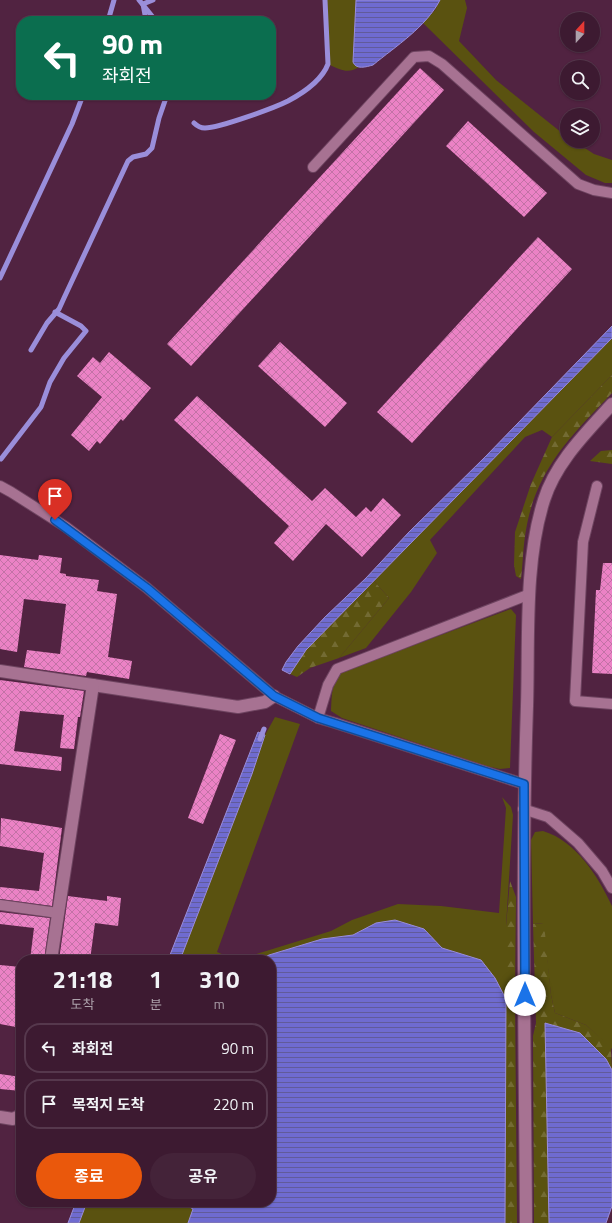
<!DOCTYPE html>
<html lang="ko">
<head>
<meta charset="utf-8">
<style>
	:root { --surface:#3d1a31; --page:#442339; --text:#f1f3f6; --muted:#ada1ab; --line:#56384d; --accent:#ea580c }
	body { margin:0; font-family:"Titillium Web","Noto Sans KR",sans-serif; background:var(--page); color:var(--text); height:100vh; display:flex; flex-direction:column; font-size:15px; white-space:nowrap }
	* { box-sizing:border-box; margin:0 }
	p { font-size:13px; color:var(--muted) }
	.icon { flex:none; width:22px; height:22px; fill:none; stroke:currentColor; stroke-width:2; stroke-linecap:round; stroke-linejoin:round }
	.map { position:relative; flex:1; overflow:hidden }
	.side { position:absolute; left:16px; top:955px; width:260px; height:252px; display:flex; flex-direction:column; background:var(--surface); border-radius:16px; box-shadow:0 1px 3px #0004,0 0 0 1px var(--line) }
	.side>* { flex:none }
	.banner { position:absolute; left:16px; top:16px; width:260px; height:84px; border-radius:16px; box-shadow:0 1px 3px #0004,0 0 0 1px var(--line); background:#0b6e4f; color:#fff; overflow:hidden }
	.needle { width:26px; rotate:21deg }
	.fabs { position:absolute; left:560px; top:12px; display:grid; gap:8px }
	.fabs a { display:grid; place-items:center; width:40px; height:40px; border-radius:50%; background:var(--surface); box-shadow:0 1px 3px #0004,0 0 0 1px var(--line); font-size:20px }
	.pin { position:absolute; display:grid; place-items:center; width:34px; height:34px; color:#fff; margin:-41px -17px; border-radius:50% 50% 50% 0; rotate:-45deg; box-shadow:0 0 4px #0007 }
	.pin .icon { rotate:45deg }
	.me { position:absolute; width:44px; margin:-22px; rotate:0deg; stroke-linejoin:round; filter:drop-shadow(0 0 3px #0008) }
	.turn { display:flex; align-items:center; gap:14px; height:84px; padding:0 20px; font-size:18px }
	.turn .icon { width:52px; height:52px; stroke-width:2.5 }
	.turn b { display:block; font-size:28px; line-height:34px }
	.eta { display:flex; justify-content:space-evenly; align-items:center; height:68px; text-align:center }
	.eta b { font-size:24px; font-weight:700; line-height:28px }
	.primary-button { display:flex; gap:8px; margin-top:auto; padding:8px 20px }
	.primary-button a { flex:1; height:46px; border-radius:24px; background:var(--accent); color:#fff; font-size:16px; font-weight:700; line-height:46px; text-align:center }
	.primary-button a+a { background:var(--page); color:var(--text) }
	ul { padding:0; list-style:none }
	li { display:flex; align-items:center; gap:12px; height:50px; margin:0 8px 6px; padding:0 12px; border:2px solid var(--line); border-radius:16px }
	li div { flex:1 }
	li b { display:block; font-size:15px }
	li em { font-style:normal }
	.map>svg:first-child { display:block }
</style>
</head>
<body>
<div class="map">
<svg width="612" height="1223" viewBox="0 0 612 1223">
	<defs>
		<pattern id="forest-firs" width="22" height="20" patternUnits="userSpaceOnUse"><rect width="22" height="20" fill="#5a5210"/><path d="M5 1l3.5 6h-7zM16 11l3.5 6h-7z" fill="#736b33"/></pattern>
		<pattern id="water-rules" width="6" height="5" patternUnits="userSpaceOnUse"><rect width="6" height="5" fill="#6f6bd0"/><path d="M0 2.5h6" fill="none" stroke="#615b9a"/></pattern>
		<pattern id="building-cross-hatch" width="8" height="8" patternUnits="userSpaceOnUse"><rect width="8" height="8" fill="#eb82c5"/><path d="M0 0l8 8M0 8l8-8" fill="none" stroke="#c372a6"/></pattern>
	</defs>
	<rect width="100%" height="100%" fill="#512341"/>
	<g fill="#5a5210">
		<path d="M327 0H356L353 62 359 67C348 74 341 70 330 65Z"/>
		<path d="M440 0H465L467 8 459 41 496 80 567 137V141H574L594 154 612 160V183H605L586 175 534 132 423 23 435 10Z"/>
		<path d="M612 338V375L552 437 542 430 525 437 430 540 437 553 411 592 366 648 339 658 389 598 374 581Z"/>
		<path d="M511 609 516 615 510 768 500 769 486 766 342 718 331 711C332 695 331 683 342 672Z"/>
		<path d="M275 717 300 724 217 952 236 960H180L252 774 265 735Z"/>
		<path d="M502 797 511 807 513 815 506 926V999L495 978 481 961 442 948 424 929 376 923 353 935 322 939 269 955 259 960H237L331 931 352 920 398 904 441 906 499 913 506 808Z"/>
		<path d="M543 831C576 841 598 876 612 906V1049L586 1025 555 1013 551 995 543 923 533 924 531 840 535 832Z"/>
		<path d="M87 1202H181L193 1209 188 1223H79Z"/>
	</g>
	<g fill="url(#forest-firs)">
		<path d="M612 375V393C572 435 536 469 526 530 523 546 523 563 521 579L516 576 514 565 515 532 531 484 552 437Z"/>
		<path d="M612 450V464L590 461 601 451Z"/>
		<path d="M374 581 389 598 339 658 310 668 297 677 290 674 306 650Z"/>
		<path d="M510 881 516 897 515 994 517 1223H505L506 926Z"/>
		<path d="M544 923 551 995 555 1013 586 1025 611 1047 612 1070 606 1059 580 1033 545 1023 549 1223H534L533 1036 536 1023 533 924Z"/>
	</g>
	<g fill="url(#water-rules)" stroke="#9a8eda">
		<path d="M356 0H440C426 27 396 46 373 65 366 67 356 70 353 62Z"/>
		<path d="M612 326V338L306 650 290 674 282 670 286 662 298 646 325 617 366 578 409 532 486 456Z"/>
		<path d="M258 732 265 735 252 774 180 960H168Z"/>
		<path d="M395 920 424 929 442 948 481 960 495 978 506 999 505 1223H188L193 1209 181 1202H271V960H259L269 955 322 939 353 935 376 923Z"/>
		<path d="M545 1023 580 1033 606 1059 612 1070V1206L606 1223H549Z"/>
		<path d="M76 1202H87L79 1223H68Z"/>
	</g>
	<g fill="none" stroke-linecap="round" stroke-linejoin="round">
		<g stroke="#9a8eda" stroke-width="5">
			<path d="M139 0 156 21"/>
			<path d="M146 20 143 4 153 0"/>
			<path d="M108 21 114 0"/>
			<path d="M194 123C197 126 200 128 205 128 219 128 274 108 288 101 303 93 322 80 328 64L325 0"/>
			<path d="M0 278 72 124 83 95"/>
			<path d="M31 350 47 323 59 309 64 298 128 161 133 157 146 154 152 148 159 118 167 95"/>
			<path d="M1 459 41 407 50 382 64 358 86 331 81 326 55 312"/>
			<path d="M260 739 264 729"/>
		</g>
	</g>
	<g fill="url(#building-cross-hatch)">
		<path d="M420 68 444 90 191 366 167 344Z"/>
		<path d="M468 121 547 193 524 217 446 146Z"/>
		<path d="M538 237 572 269 412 443 377 412Z"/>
		<path d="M280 342 347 403 325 427 258 366Z"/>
		<path d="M109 352 151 388 123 421 121 419 100 444 97 441 89 451 71 435 102 397 77 376 93 357 100 363Z"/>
		<path d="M197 396 312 501 325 488 356 517 366 507 371 512 383 498 401 515 362 557 326 524 293 561 274 543 289 526 174 420Z"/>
		<path d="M0 555 38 560 39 555 62 558 60 573 66 574V576L99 580 97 591 117 594 108 657 132 661 129 679 87 672 86 676 24 667 27 650 60 654 66 604 24 599 17 652 0 649Z"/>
		<path d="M603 563H612V674L592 673 596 590H600Z"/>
		<path d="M0 680 84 691 80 717H78L74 749 60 748 64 715 20 711 14 751 62 757 61 771 0 764Z"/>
		<path d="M220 734 236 740 203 824 188 818Z"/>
		<path d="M1 818 62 828 52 906 0 899V887L39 891 44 853 0 846Z"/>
		<path d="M68 896 107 901V896L121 898 118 926 95 923 90 960H59Z"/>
		<path d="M0 912 50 918 44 960H30L34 928 0 924Z"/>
		<path d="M0 965 21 967V1028L0 1024Z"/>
		<path d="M0 1074 21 1077V1091L0 1089Z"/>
	</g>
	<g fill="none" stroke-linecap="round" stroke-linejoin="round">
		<g stroke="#6e4460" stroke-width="12">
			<g id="lane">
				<path d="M313 167 414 57 429 56 442 64 578 184 594 190 612 193"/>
				<path d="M0 486 11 492 66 527 147 588 274 696 318 718 335 723 524 784"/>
				<path d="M597 486 583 542 575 701 612 704"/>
				<path d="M318 718 328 685 337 669 530 594"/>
				<path d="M523 809 548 817 578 843 602 871 612 888"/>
				<path d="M0 905 58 913"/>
			</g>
		</g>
		<g stroke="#6e4460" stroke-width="14">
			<g id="street">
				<path d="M0 671 238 707 265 702 274 696"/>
				<path d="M51 960 93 685"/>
				<path d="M0 1117 13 1119 21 1115"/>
				<path d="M526 1223C525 1051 521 878 527 706 529 641 524 562 544 500 556 462 586 433 612 404"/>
			</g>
		</g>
		<use href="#lane" stroke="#a77292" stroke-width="10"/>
		<use href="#street" stroke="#a77292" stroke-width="12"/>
	</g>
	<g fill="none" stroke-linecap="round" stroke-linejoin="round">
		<g stroke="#114b97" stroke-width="10">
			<path id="route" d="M55 520 147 588 274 696 318 718 524 784 525 995"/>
		</g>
		<use href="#route" stroke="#1a73e8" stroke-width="7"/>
	</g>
</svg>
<div class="fabs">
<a><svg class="needle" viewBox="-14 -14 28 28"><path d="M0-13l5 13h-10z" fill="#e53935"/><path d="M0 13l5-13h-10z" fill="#ada1ab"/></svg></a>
<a><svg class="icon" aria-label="search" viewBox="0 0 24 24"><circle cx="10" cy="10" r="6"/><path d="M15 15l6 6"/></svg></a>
<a><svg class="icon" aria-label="layers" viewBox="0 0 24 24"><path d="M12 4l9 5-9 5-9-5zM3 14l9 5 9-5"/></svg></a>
</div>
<div class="pin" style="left:55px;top:520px;background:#d93025"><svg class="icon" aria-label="arrive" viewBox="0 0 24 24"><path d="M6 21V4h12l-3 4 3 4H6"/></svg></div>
<svg class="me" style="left:525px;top:995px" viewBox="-20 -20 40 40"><circle r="19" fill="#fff"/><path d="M0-13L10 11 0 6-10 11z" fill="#1a73e8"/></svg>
<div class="banner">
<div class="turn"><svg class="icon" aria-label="left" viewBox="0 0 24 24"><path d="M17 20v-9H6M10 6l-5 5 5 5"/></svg><div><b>90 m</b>좌회전</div></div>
</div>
<section class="side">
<div class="eta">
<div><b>21:18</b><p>도착</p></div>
<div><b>1</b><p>분</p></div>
<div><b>310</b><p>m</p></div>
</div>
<ul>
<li><svg class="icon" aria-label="left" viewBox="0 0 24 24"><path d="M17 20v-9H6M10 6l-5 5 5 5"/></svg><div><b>좌회전</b></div><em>90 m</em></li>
<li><svg class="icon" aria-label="arrive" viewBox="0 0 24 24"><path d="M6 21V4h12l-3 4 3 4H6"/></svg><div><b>목적지 도착</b></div><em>220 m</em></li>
</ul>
<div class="primary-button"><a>종료</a><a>공유</a></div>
</section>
</div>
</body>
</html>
